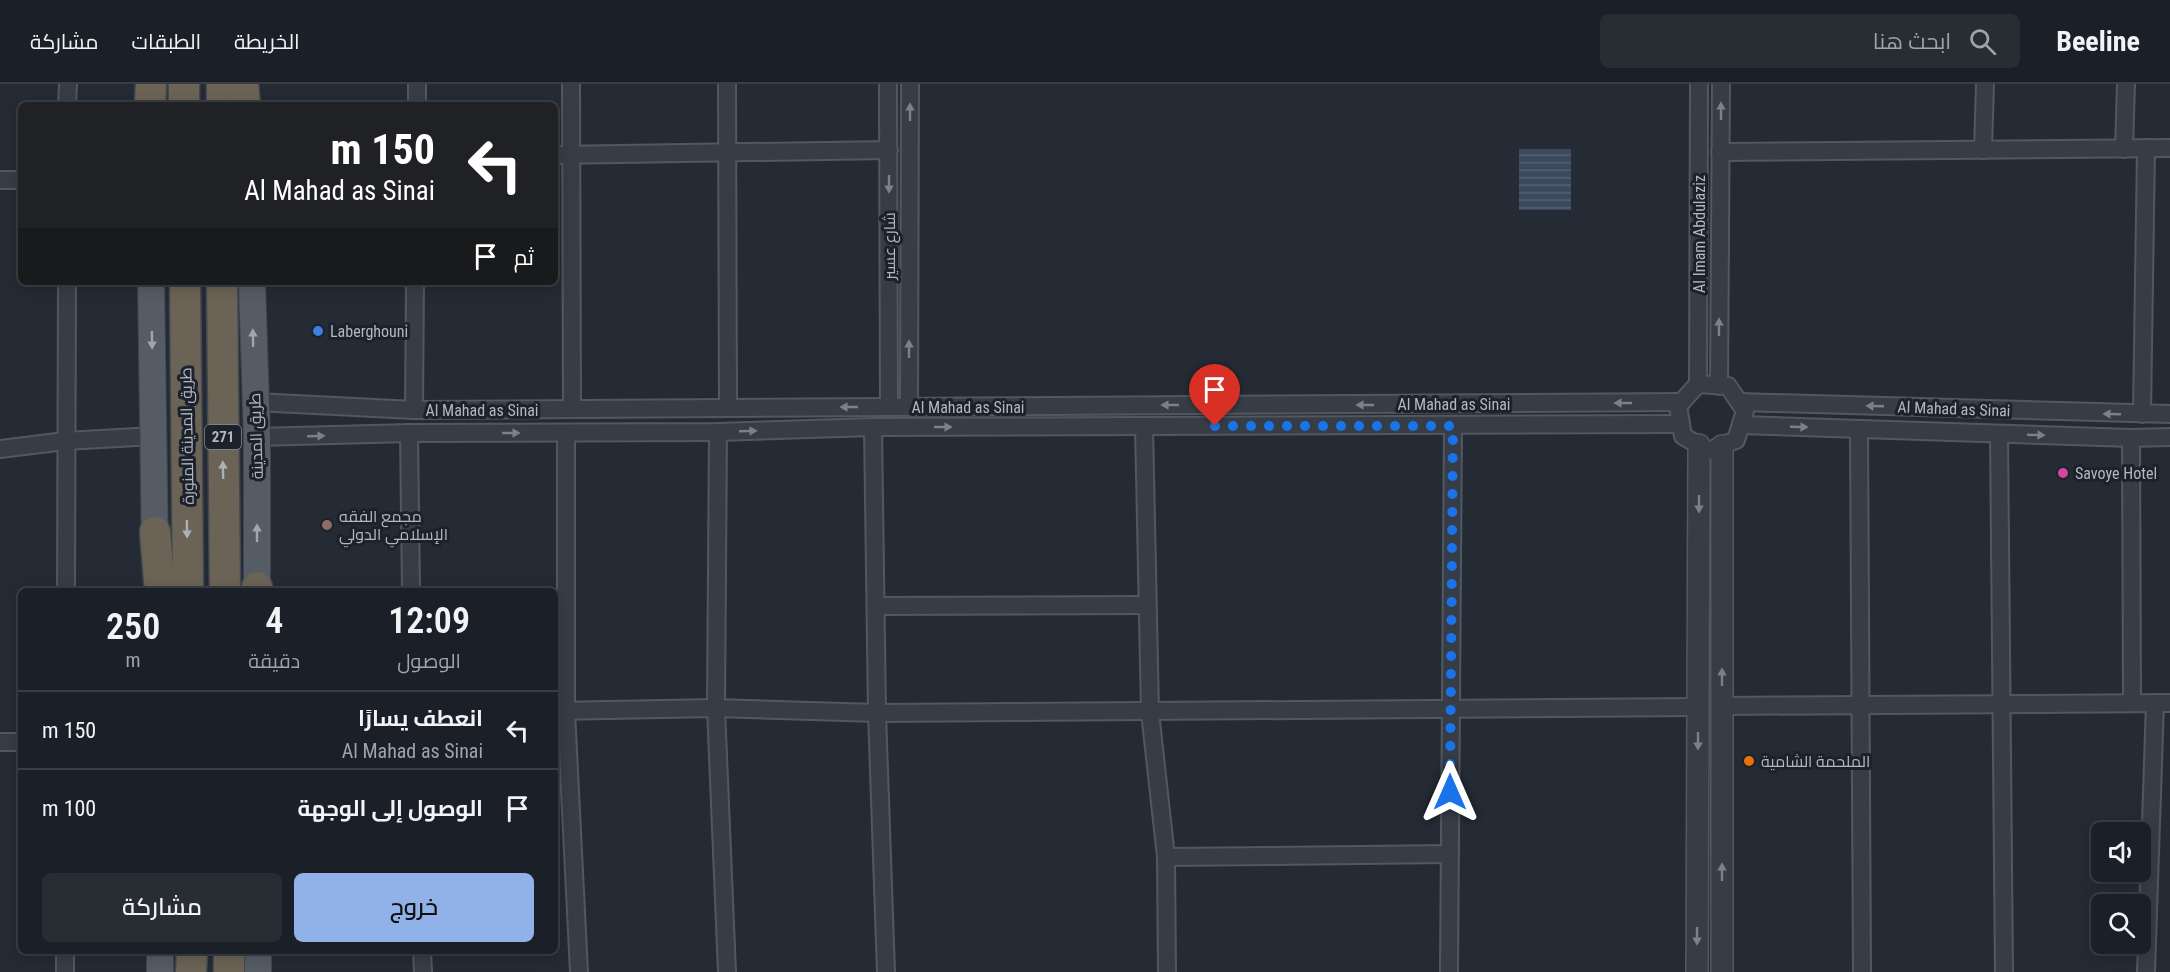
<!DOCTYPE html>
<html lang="ar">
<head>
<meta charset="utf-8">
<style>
	:root { --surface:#1b2028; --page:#282d34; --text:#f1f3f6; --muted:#a0a3a8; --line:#393e45; --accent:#90b2e9 }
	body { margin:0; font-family:"Roboto Condensed",Cairo,sans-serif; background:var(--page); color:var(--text); direction:rtl; height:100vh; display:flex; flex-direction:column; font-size:22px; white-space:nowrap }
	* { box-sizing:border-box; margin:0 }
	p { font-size:20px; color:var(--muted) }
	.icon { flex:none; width:33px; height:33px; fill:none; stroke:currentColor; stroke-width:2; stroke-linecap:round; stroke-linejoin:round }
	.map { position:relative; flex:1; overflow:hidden; direction:ltr }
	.drawer { position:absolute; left:18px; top:504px; width:540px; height:366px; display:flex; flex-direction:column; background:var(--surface); border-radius:9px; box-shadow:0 3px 15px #0003,0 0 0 2px var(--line); direction:rtl }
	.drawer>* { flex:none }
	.top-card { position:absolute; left:18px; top:18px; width:540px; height:183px; border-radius:9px; box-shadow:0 3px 15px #0003,0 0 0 2px var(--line); direction:rtl; background:#202124; color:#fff; overflow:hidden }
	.fabs { position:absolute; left:2091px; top:738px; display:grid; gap:12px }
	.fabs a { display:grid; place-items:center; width:60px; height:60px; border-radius:9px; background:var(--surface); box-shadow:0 3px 15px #0003,0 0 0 2px var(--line); font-size:30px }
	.pin { position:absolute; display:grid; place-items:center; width:51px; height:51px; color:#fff; margin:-62px -26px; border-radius:50% 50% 50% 0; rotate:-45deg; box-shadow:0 0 6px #0007 }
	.pin .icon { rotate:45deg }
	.me { position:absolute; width:66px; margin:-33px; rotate:0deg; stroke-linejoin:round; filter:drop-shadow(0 0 4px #0008) }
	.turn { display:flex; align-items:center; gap:21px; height:126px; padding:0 24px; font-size:27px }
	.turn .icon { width:78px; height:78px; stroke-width:2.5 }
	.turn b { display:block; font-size:42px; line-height:51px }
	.then { display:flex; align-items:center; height:57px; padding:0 24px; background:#0003; gap:12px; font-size:22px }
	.eta { display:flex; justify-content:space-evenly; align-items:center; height:102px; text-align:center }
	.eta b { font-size:36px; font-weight:600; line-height:42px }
	.cta { display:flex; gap:12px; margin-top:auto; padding:12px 24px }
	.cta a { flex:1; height:69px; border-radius:9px; background:var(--accent); color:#111; font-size:24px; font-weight:600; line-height:69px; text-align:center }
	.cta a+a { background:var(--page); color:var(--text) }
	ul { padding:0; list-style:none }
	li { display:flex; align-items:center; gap:18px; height:78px; padding:0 24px; border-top:2px solid var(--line) }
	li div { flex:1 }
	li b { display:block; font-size:22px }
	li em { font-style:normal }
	header { display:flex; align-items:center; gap:36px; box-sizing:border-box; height:84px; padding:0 30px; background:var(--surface); border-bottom:2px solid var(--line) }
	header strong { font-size:28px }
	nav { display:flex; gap:33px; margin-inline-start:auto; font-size:21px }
	.search { width:420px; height:54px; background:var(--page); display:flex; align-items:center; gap:15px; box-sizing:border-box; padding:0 21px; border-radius:9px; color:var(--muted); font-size:22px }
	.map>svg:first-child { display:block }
</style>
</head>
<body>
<header>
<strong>Beeline</strong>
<div class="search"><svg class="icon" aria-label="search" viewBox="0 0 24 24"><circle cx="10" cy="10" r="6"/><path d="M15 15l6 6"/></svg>ابحث هنا</div>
<nav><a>الخريطة</a><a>الطبقات</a><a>مشاركة</a></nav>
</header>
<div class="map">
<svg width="2170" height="888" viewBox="0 0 2170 888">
	<defs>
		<pattern id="water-rules" width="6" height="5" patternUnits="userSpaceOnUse" patternTransform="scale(1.5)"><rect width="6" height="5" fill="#3b495c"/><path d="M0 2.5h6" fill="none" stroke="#556172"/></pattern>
	</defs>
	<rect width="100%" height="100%" fill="#242b35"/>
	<rect fill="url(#water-rules)" x="1519" y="65" width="52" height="61"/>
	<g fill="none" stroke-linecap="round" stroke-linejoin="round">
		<g stroke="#525861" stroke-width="20">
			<g id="minor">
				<path d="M571 0 572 325"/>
				<path d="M727 0 728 324"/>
				<path d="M888 0 889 323"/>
				<path d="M67 21 68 0"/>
				<path d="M417 21V0"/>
				<path d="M2124 65 2126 0"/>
				<path d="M1983 66 1985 0"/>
				<path d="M1720 68 2170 64"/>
				<path d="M555 71 889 66"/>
				<path d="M0 96H21"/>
				<path d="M1698 300 1699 0"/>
				<path d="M1698 300 1728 302 1745 327 1736 356 1708 367 1683 352 1678 322Z"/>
				<path d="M1719 302 1721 0"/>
				<path d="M255 318 414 326 1682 318"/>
				<path d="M1739 318 2170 330"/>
				<path d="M909 323 910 0"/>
				<path d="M414 326 415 198"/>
				<path d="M2142 330 2146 64"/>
				<path d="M1741 341 2131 354 2170 353"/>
				<path d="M1144 342 1150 628 1166 773 1167 888"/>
				<path d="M873 343 877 629 886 888"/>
				<path d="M1859 345 1862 888"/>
				<path d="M718 348 716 624 727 888"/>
				<path d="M409 349 411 507"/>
				<path d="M566 349V627L579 888"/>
				<path d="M1999 350 2004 888"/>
				<path d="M257 353 409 349 718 348 873 343 1681 340"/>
				<path d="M2131 354 2132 619"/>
				<path d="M0 365 65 357 154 352"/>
				<path d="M66 507 67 198"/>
				<path d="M877 522 1147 521"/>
				<path d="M1722 622 2170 619"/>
				<path d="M555 627 716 624 877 629 1698 623"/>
				<path d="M0 658H21"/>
				<path d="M1166 773 1450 770"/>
				<path d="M422 867 423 888"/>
				<path d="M65 888V867"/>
				<path d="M1449 888 1453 341"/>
				<path d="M2146 888 2155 619"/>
			</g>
		</g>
		<g stroke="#525861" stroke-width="24">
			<g id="tertiary">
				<path d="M1722 362V888"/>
				<path d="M1697 888 1699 361"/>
			</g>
		</g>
		<g stroke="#40464f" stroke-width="28">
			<g id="primary">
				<path d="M151 198 155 468"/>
				<path d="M252 198 257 353V507"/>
				<path d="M160 867V888"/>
				<path d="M258 867V888"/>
			</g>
		</g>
		<g stroke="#424851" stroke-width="33">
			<g id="motorway">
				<path d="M222 0V21"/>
				<path d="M243 0 245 21"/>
				<path d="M150 21 151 0"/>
				<path d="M184 21V0"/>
				<path d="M185 198 188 507"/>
				<path d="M222 198 225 507"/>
				<path d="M155 448 160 507"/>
				<path d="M257 507V503"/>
				<path d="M229 867V888"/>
				<path d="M191 888 192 867"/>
			</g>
		</g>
		<use href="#minor" stroke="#373d46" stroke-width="16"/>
		<use href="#tertiary" stroke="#373d46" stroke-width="21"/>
		<use href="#primary" stroke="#555c66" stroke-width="26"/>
		<use href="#motorway" stroke="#6b6355" stroke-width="30"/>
	</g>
	<defs><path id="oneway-solid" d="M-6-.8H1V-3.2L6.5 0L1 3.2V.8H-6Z" transform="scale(1.5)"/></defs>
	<g fill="#7b818a">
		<use href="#oneway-solid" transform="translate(1721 27) rotate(-90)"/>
		<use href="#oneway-solid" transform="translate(910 28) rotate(-90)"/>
		<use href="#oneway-solid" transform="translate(889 100) rotate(90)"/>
		<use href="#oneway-solid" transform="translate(1719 243) rotate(-90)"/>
		<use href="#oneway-solid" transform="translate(909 265) rotate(-90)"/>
		<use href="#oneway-solid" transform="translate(1623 319) rotate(180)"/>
		<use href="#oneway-solid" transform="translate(1170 321) rotate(180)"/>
		<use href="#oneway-solid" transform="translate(1365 321) rotate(180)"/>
		<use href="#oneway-solid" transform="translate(1875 322) rotate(-178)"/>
		<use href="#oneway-solid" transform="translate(849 323) rotate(180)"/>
		<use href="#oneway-solid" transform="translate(2112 330) rotate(-178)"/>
		<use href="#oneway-solid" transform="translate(943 343)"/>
		<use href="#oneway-solid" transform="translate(1799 343) rotate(2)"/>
		<use href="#oneway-solid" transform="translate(748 347) rotate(-2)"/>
		<use href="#oneway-solid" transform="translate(511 349)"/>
		<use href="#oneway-solid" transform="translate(2036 351) rotate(2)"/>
		<use href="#oneway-solid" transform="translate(316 352) rotate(-2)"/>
		<use href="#oneway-solid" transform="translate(1699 420) rotate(90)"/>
		<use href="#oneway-solid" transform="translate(1722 593) rotate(-90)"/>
		<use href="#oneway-solid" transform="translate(1698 657) rotate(90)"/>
		<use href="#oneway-solid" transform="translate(1722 788) rotate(-90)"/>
		<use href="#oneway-solid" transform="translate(1697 852) rotate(90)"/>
	</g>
	<g fill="#9fa6b0">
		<use href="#oneway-solid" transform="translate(253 254) rotate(-91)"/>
		<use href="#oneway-solid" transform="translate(152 256) rotate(89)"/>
		<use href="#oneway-solid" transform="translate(257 449) rotate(-90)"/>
	</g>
	<g fill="#abb0b7">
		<use href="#oneway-solid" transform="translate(223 386) rotate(-91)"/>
		<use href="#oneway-solid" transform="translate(187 445) rotate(89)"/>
	</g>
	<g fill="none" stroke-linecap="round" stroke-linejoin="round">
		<path stroke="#1a73e8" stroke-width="10" stroke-dasharray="0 18" d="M1215 342H1453L1450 708"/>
	</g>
	<circle fill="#3f7fe0" stroke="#1c222b" stroke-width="2" cx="318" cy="247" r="6"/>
	<circle fill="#d1479c" stroke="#1c222b" stroke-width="2" cx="2063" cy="389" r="6"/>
	<circle fill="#8d6e63" stroke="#1c222b" stroke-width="2" cx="327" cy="441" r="6"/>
	<circle fill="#e8710a" stroke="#1c222b" stroke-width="2" cx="1749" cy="677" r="6"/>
	<g text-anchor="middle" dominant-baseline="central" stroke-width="6" stroke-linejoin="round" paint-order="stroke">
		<rect fill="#1c222b" stroke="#858b95" stroke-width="1.5" x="205" y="341" width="36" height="24" rx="4.5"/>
		<g font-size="15" font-weight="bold" fill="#b2b8c2">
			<text x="223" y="353">271</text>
		</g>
		<g font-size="16" fill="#b2b8c2" stroke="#1c222b">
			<text transform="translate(1699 150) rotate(-90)">Al Imam Abdulaziz</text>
			<text transform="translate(889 162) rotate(-90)">شارع عسير</text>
			<text x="1454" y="320">Al Mahad as Sinai</text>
			<text x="968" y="323">Al Mahad as Sinai</text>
			<text transform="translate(1954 325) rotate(2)">Al Mahad as Sinai</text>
			<text x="482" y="326">Al Mahad as Sinai</text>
			<text transform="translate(187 352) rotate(-91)">طريق المدينة المنورة</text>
			<text transform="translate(256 352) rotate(-92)">طريق المدينة</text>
		</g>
		<g font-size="16" fill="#b2b8c2" stroke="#1c222b" text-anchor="start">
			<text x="330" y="247">Laberghouni</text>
			<text x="2075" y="389">Savoye Hotel</text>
			<text x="339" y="432">مجمع الفقه<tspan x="339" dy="18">الإسلامي الدولي</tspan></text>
			<text x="1761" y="677">الملحمة الشامية</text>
		</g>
	</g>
</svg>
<div class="fabs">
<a><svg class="icon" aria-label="sound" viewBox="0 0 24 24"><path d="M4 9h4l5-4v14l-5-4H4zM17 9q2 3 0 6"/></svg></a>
<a><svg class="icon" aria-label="search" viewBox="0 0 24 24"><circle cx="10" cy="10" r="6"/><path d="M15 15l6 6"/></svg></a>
</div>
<div class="pin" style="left:1215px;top:342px;background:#d93025"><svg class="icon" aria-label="arrive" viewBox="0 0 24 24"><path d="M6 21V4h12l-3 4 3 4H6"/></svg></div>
<svg class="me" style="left:1450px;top:708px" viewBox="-20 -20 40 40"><path d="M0-17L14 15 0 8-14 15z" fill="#1a73e8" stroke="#fff" stroke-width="4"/></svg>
<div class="top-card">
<div class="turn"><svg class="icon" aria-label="left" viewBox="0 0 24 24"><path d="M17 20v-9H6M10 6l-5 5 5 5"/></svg><div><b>150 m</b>Al Mahad as Sinai</div></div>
<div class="then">ثم<svg class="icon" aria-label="arrive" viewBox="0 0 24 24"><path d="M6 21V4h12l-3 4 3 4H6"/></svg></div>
</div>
<section class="drawer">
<div class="eta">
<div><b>12:09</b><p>الوصول</p></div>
<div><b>4</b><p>دقيقة</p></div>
<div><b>250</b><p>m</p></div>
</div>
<ul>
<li><svg class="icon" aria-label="left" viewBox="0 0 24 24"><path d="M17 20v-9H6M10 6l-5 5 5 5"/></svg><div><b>انعطف يسارًا</b><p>Al Mahad as Sinai</p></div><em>150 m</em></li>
<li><svg class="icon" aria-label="arrive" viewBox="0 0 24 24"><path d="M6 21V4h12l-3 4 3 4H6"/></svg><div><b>الوصول إلى الوجهة</b></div><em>100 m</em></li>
</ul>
<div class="cta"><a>خروج</a><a>مشاركة</a></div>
</section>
</div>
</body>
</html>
